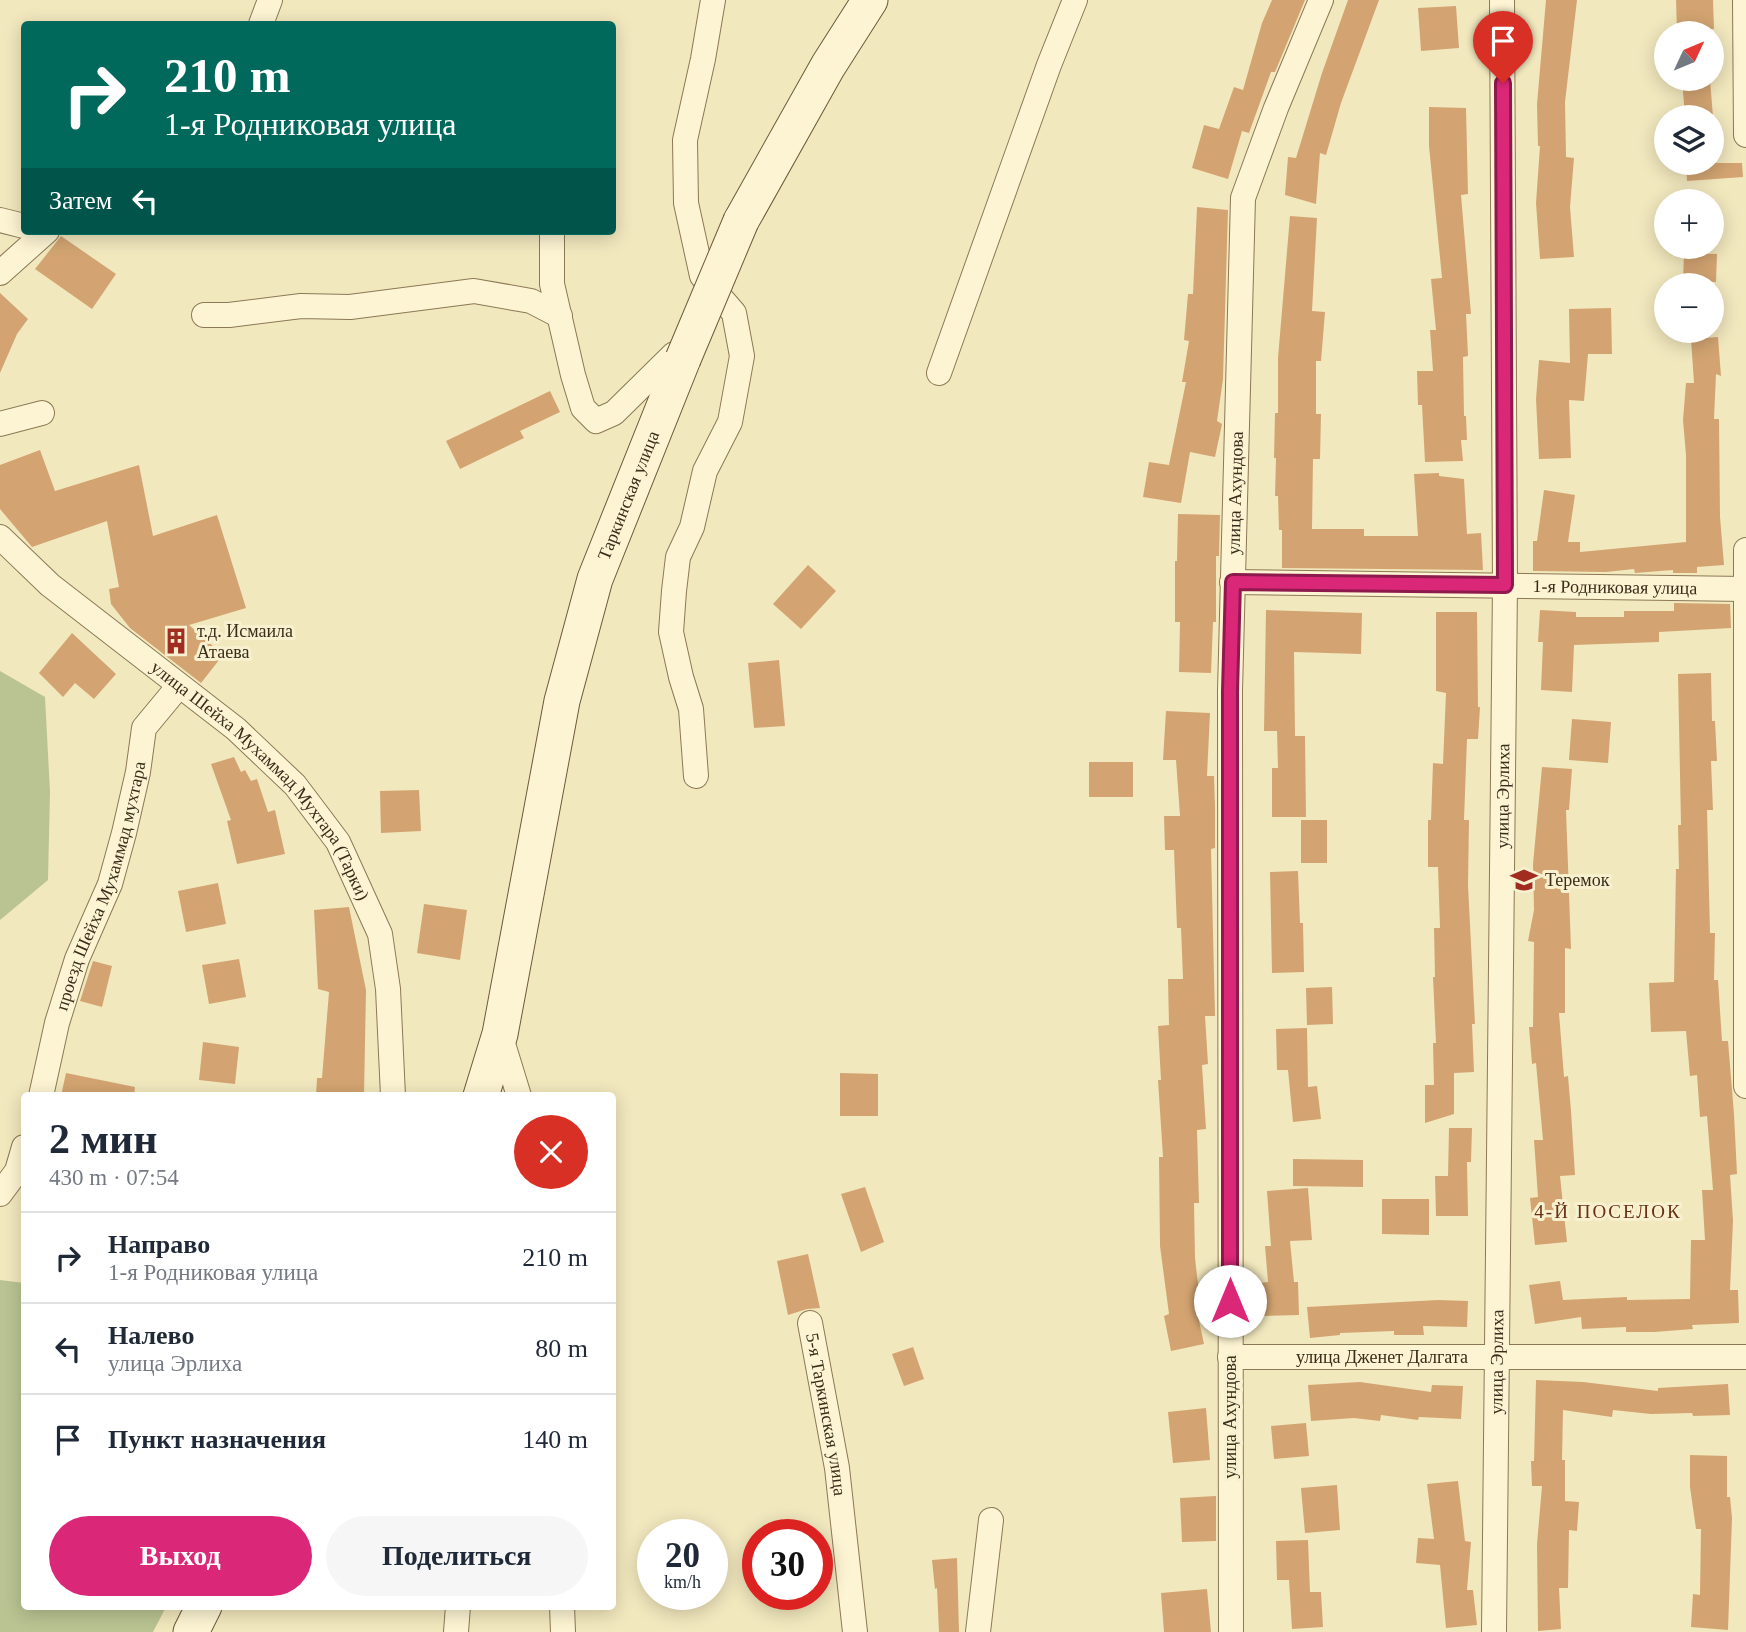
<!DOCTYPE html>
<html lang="ru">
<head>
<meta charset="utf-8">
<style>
	:root { --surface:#fff; --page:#f6f6f7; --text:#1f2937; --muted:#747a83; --line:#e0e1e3; --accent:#db2777 }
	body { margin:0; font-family:"Times New Roman",serif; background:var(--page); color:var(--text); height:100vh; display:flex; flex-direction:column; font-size:26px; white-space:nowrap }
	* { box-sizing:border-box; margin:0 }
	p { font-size:23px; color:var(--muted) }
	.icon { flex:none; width:38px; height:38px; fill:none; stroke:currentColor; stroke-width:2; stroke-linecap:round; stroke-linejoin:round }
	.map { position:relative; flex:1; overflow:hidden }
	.drawer { position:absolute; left:21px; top:1092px; width:595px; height:518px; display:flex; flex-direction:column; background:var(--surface); border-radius:7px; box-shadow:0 4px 18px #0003 }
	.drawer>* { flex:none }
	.hud { position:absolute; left:21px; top:21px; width:595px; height:214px; border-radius:7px; box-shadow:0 4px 18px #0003; background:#00695c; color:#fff; overflow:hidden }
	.needle { width:46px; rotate:46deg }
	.buttons { position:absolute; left:1654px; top:21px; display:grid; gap:14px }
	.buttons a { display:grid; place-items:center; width:70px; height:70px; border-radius:50%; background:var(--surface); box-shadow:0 4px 18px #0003; font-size:35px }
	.speed { position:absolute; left:637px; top:1519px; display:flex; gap:14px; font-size:35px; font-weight:700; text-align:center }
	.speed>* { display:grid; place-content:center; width:91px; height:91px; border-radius:50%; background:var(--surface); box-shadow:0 4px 18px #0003; line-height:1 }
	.speed small { font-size:18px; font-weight:400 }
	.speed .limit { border:10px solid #d22; background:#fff; color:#111 }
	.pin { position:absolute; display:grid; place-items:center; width:60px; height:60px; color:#fff; margin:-72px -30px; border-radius:50% 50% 50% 0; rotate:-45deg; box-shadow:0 0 7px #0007 }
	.pin .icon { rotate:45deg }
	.me { position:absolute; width:77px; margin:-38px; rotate:0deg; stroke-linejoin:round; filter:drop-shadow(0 0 5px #0008) }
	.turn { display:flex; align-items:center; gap:24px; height:147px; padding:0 28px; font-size:32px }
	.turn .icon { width:91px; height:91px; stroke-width:2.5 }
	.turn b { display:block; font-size:49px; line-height:60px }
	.then { display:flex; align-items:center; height:66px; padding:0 28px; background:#0003; gap:14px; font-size:26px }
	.round { display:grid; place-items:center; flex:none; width:74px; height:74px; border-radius:37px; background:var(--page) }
	.summary { display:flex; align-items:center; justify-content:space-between; height:119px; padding:0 28px }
	h1 { font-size:42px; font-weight:800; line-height:52px }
	.button { display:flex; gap:14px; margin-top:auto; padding:14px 28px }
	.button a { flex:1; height:80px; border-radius:42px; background:var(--accent); color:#fff; font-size:28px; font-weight:800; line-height:80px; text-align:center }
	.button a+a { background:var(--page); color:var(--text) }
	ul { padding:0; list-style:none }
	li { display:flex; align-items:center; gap:21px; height:91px; padding:0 28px; border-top:2px solid var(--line) }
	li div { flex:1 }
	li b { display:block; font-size:26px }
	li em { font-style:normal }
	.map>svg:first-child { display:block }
</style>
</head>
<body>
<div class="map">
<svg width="1746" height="1632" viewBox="0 0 1746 1632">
	<rect width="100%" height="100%" fill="#f2e8be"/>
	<g fill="#b9c492">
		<path d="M0 671 45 697 50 792 48 880 0 920Z"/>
		<path d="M0 1280 24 1283V1606L166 1607 153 1632H0Z"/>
	</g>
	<g fill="#d3a471">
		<path d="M1272 0H1305L1275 72H1271L1249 133 1242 131 1228 179 1192 168 1204 125 1219 129 1234 87 1243 90 1262 23Z"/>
		<path d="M1348 0H1379L1341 103 1326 155 1320 153 1316 204 1285 195 1288 157 1296 158 1322 73Z"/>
		<path d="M1546 0H1577L1565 102 1566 157 1574 158 1570 207 1574 257 1540 259 1536 203 1540 146H1538L1537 104Z"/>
		<path d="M1676 0H1713L1714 29 1677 31Z"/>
		<path d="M1456 6 1459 48 1421 51 1418 8Z"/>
		<path d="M1682 79H1710L1713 117H1685Z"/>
		<path d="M1429 107 1466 108 1468 194 1461 195 1471 314H1466L1468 356 1463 357 1464 416H1466L1467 440H1461L1463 461 1425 462 1422 405H1418L1417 371H1433L1430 330H1436L1431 279 1442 278 1429 146Z"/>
		<path d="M1686 163H1742L1743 177 1687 181Z"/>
		<path d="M1197 207 1228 210 1223 379 1217 421 1222 424 1215 457 1190 452 1181 503 1143 497 1149 462 1169 465 1186 382H1182L1189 341 1184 340 1188 294H1193Z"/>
		<path d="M1290 216 1317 218 1312 311 1325 312 1321 361H1316V414H1321L1320 459H1313L1312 529H1364V536H1418L1414 474 1439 473V476L1464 479 1467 534 1481 533 1483 570 1282 568V530H1279L1278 496H1275L1276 458H1274L1275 413H1278V358Z"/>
		<path d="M61 236 116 274 92 309 35 269Z"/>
		<path d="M1684 253 1717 254 1716 282 1683 281Z"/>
		<path d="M0 293 28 319 17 334 0 373Z"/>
		<path d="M1611 308 1612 354H1588L1584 401 1569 400 1571 458 1539 459 1536 399 1539 360 1570 363 1569 309Z"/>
		<path d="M1718 337 1721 376 1716 374 1714 419H1719L1720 517 1724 565 1697 567V573H1673V570L1635 573 1634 569 1606 572 1533 571V541H1537L1544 490 1575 495 1568 542H1580V552L1686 542V455L1683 420 1686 383H1694L1691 339Z"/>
		<path d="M550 391 560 412 520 431 524 438 460 469 446 441Z"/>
		<path d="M40 450 55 491 139 465 153 536 217 515 246 608 189 625 223 655 201 683 130 628 111 604 109 589 119 587 107 521 32 547 0 509V465Z"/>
		<path d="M1178 514 1220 515 1219 556H1216V622H1213L1211 673 1179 672 1180 622H1175V561H1177Z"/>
		<path d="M808 565 836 591 801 629 773 604Z"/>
		<path d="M1674 603 1730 604 1731 628 1659 632V642L1574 645 1572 692 1541 690 1543 642H1538L1540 610 1576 612V617H1624V611H1674Z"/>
		<path d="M1266 610 1362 613 1361 654 1294 652 1295 736H1305L1306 817H1272V768H1278L1277 731H1264Z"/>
		<path d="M1436 612H1477L1478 707H1480L1478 739H1467L1464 820H1469L1468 885 1475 1024H1472L1474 1072 1454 1073V1114L1425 1123V1085H1434L1433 1043H1436L1433 977H1435L1434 928H1440L1438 867H1428V820H1431L1433 763 1443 764 1446 693 1436 691Z"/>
		<path d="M72 633 116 674 94 699 75 683 63 697 39 673Z"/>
		<path d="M779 660 785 726 754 728 748 663Z"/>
		<path d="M1711 673 1712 721H1715L1717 761H1711L1713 810H1707L1710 933H1715L1714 980H1718L1722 1041H1728L1734 1114 1737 1174 1730 1175 1733 1221 1730 1290H1738L1739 1323 1692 1325 1693 1329 1654 1332H1626V1327L1582 1329 1581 1317 1535 1324 1529 1285 1560 1281 1563 1300 1627 1297V1300L1690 1299 1691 1240H1705L1702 1190H1713L1707 1116 1700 1117 1697 1075 1690 1076 1686 1031 1651 1032 1649 983 1674 982 1676 869H1679L1678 825H1681L1678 674Z"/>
		<path d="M1166 711 1210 713 1207 776H1214L1215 807V848L1211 849 1215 1016H1205L1208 1064 1202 1065 1206 1129 1197 1130 1199 1203H1194L1195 1258 1200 1302H1195L1204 1344 1171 1351 1164 1316 1169 1314 1160 1246 1159 1157H1163L1158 1080H1161L1158 1026 1169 1025 1168 979H1183L1181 928H1177L1174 850H1165L1164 816H1180L1176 760H1163Z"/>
		<path d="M1572 719 1611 722 1608 763 1569 760Z"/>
		<path d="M234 757 241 772 245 770 251 781 257 779 268 812 275 810 285 854 237 864 227 821 231 820 211 764Z"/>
		<rect x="1089" y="762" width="44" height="35"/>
		<path d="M1542 767 1572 769 1569 810H1566L1571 949 1565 948V1013H1559L1564 1077 1568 1076 1571 1111 1575 1175 1560 1176 1567 1242 1535 1245 1530 1198 1538 1197 1534 1140H1543L1536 1063 1532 1064 1529 1027H1533L1534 942 1528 941 1534 910 1533 864Z"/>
		<path d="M419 790 421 831 381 833 380 791Z"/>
		<rect x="1301" y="820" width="26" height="43"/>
		<path d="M1298 871 1300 923H1303L1304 972 1272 973 1270 872Z"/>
		<path d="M218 883 226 924 186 932 178 891Z"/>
		<path d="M424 904 467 910 460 960 417 953Z"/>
		<path d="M349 907 366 990 364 1096H316L317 1078H322L329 992 318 989 314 910Z"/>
		<path d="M239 959 246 997 209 1004 202 965Z"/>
		<path d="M93 961 112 966 102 1007 80 1001Z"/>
		<path d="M1332 987 1333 1024 1307 1025 1306 988Z"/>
		<path d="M1307 1028 1308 1087 1317 1086 1321 1119 1293 1122 1288 1070H1277L1276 1029Z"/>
		<path d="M203 1042 239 1047 235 1084 199 1080Z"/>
		<path d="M66 1073 135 1087 134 1096H61Z"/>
		<path d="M840 1073 878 1074V1116H840Z"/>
		<path d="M1449 1128H1472L1471 1162H1467L1468 1216H1436L1435 1176H1448Z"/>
		<path d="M1293 1159 1363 1160V1187L1293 1186Z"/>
		<path d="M865 1187 884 1242 861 1252 841 1194Z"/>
		<path d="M1308 1188 1312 1240 1290 1241 1294 1282H1298L1299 1315 1261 1316 1260 1283 1268 1282 1265 1246H1271L1267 1191Z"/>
		<path d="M1382 1199H1429V1235L1382 1234Z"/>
		<path d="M808 1254 820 1308 807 1309 788 1315 777 1261Z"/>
		<path d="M1438 1300 1468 1301 1467 1327 1423 1326 1424 1335H1394V1331L1340 1333V1335L1310 1338 1307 1307Z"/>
		<path d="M913 1347 924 1379 904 1386 892 1354Z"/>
		<path d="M1536 1380 1583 1382 1658 1391V1388L1728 1384 1730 1415 1693 1416 1692 1413 1651 1414 1613 1410 1612 1417 1563 1410 1562 1460H1565V1501L1579 1502 1577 1531 1569 1530 1568 1588H1559L1561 1629 1538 1631 1537 1544 1542 1486H1532L1531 1461H1534Z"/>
		<path d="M1360 1382 1431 1392 1432 1385 1463 1386 1461 1419 1419 1417 1418 1420 1381 1415 1380 1421 1354 1418 1311 1421 1308 1385Z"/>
		<path d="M1206 1408 1210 1460 1173 1463 1168 1412Z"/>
		<path d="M1306 1423 1309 1456 1274 1459 1271 1426Z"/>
		<path d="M1690 1455 1727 1456V1497H1730L1732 1518 1728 1630 1691 1627 1693 1594 1700 1595 1701 1529H1696L1690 1487Z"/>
		<path d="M1458 1481 1465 1541 1471 1542 1467 1590H1473L1477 1625 1446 1628 1440 1565 1416 1563 1418 1538 1434 1539 1427 1484Z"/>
		<path d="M1337 1485 1340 1530 1305 1533 1301 1488Z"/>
		<path d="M1216 1496V1541L1182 1542 1180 1498Z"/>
		<path d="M1308 1540 1310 1592H1321L1323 1627 1292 1629 1289 1580H1277L1276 1541Z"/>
		<path d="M957 1558 959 1632H939L937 1588 935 1589 932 1560Z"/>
		<path d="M1207 1589 1211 1632H1164L1161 1593Z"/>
	</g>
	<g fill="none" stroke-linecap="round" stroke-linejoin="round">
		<g stroke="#8c7855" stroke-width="26">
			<g id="street">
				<path d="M1745 0 1746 135"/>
				<path d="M261 24 270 0"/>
				<path d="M0 220 24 226"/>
				<path d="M552 231V284L573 375 583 408 596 421 614 413 674 354 682 358"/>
				<path d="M0 273 47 231"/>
				<path d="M204 315H229L301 306 350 307 474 291 531 301 560 316"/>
				<path d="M939 373 1049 65 1075 0"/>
				<path d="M0 424 42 413"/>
				<path id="s1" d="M0 537 50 585 236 729 295 785 338 842 380 934 388 989 393 1096"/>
				<path d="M1746 550V1086"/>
				<path id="s2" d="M1232 582 1746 589"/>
				<path d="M696 776 691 709 681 677 671 632 674 591 678 557 692 527 705 471 730 422 742 356 734 313 702 276 686 203 685 140 703 59 713 0"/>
				<path d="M500 1034 519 1096"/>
				<path id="s3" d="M41 1096 57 1023 77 959 110 884 124 833 138 772 144 728 178 687"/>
				<path d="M0 1194 17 1171 24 1147"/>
				<path id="s4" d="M810 1323 837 1468 855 1632"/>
				<path id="s5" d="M1230 1357H1746"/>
				<path d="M562 1606 563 1632"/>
				<path d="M456 1632 458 1606"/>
				<path d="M978 1632 991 1520"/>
				<path id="s6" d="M1231 1632 1230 691 1243 198 1276 108 1321 0"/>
				<path id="s7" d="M1494 1632 1505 585 1502 0"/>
			</g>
		</g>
		<g stroke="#6d5939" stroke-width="37">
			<g id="secondary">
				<path d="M741 221 828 66 870 0"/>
				<path id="s8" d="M481 1096 500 1034 562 701 595 579 683 359"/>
				<path d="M191 1632 204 1606"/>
			</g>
		</g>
		<use href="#street" stroke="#fcf4d2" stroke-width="24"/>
		<use href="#secondary" stroke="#fcf4d2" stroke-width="35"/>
		<g stroke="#6d5939" stroke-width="37" stroke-linecap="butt">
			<path id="secondary-bridge" d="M683 359 741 221"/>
		</g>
		<use href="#secondary-bridge" stroke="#fcf4d2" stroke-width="35"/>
	</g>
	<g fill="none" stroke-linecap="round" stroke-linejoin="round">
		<g stroke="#8e194d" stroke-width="18">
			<path id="route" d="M1230 1301V691L1233 582 1505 585 1503 83"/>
		</g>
		<use href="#route" stroke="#db2777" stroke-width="12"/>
	</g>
	<defs>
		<g id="building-bare" transform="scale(2.1)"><path d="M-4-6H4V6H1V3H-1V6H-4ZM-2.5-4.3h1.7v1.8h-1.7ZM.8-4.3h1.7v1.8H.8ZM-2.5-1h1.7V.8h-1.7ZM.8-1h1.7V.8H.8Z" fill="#a02d20" stroke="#f8f1cf" stroke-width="2.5" paint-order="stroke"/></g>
		<g id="school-bare" transform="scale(2.1)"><path d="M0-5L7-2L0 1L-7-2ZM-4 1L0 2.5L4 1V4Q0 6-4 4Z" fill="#a02d20" stroke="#f8f1cf" stroke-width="2.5" paint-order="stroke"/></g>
	</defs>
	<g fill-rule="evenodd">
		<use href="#building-bare" x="176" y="641"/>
		<use href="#school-bare" x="1524" y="880"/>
	</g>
	<g text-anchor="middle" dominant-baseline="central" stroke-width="6" stroke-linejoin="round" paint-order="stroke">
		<g font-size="18" fill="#3a2d1b" stroke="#f8f1cf">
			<text stroke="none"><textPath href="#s6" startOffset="1139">улица Ахундова</textPath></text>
			<text stroke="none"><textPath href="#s8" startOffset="620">Таркинская улица</textPath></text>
			<text stroke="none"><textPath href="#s2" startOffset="383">1-я Родниковая улица</textPath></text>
			<text stroke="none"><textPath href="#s1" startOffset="360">улица Шейха Мухаммад Мухтара (Тарки)</textPath></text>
			<text stroke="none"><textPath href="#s7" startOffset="836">улица Эрлиха</textPath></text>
			<text stroke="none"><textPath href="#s3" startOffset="219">проезд Шейха Мухаммад мухтара</textPath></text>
			<text stroke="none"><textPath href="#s5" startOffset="152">улица Дженет Далгата</textPath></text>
			<text stroke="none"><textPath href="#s7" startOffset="270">улица Эрлиха</textPath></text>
			<text stroke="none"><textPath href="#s4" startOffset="93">5-я Таркинская улица</textPath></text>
			<text transform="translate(1230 1417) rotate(-90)">улица Ахундова</text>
		</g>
		<g font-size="18" fill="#3a2d1b" stroke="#f8f1cf" text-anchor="start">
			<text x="197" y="631">т.д. Исмаила<tspan x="197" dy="21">Атаева</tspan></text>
			<text x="1545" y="880">Теремок</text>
		</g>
		<g font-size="19" letter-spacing="2" fill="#6a3117" stroke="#f8f1cf">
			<text x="1608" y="1211">4-Й ПОСЕЛОК</text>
		</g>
	</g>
</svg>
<div class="buttons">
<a><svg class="needle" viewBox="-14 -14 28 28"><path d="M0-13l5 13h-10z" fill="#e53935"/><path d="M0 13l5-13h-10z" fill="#747a83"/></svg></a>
<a><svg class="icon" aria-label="layers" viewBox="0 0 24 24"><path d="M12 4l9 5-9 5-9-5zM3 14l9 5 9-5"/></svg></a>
<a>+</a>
<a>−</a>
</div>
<div class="speed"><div>20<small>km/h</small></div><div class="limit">30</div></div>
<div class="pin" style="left:1503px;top:83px;background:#d93025"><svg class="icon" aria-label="arrive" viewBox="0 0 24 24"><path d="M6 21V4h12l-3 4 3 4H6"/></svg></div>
<svg class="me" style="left:1230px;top:1301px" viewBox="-20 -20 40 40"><circle r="19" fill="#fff"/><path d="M0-13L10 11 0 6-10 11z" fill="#db2777"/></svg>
<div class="hud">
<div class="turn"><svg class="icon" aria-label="right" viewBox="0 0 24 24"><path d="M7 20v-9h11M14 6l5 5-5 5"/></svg><div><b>210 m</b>1-я Родниковая улица</div></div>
<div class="then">Затем<svg class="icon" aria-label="left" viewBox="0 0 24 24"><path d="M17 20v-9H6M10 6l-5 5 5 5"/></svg></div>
</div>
<section class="drawer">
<div class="summary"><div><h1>2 мин</h1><p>430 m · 07:54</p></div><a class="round" style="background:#d93025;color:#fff"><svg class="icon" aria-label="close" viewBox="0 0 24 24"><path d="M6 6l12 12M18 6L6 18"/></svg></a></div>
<ul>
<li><svg class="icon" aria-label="right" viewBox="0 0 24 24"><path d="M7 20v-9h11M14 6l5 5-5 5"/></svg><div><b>Направо</b><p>1-я Родниковая улица</p></div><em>210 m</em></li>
<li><svg class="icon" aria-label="left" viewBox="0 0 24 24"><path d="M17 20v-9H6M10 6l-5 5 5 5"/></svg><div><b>Налево</b><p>улица Эрлиха</p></div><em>80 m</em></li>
<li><svg class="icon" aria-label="arrive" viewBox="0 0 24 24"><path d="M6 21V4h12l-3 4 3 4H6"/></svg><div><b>Пункт назначения</b></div><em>140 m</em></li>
</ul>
<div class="button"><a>Выход</a><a>Поделиться</a></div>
</section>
</div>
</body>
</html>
